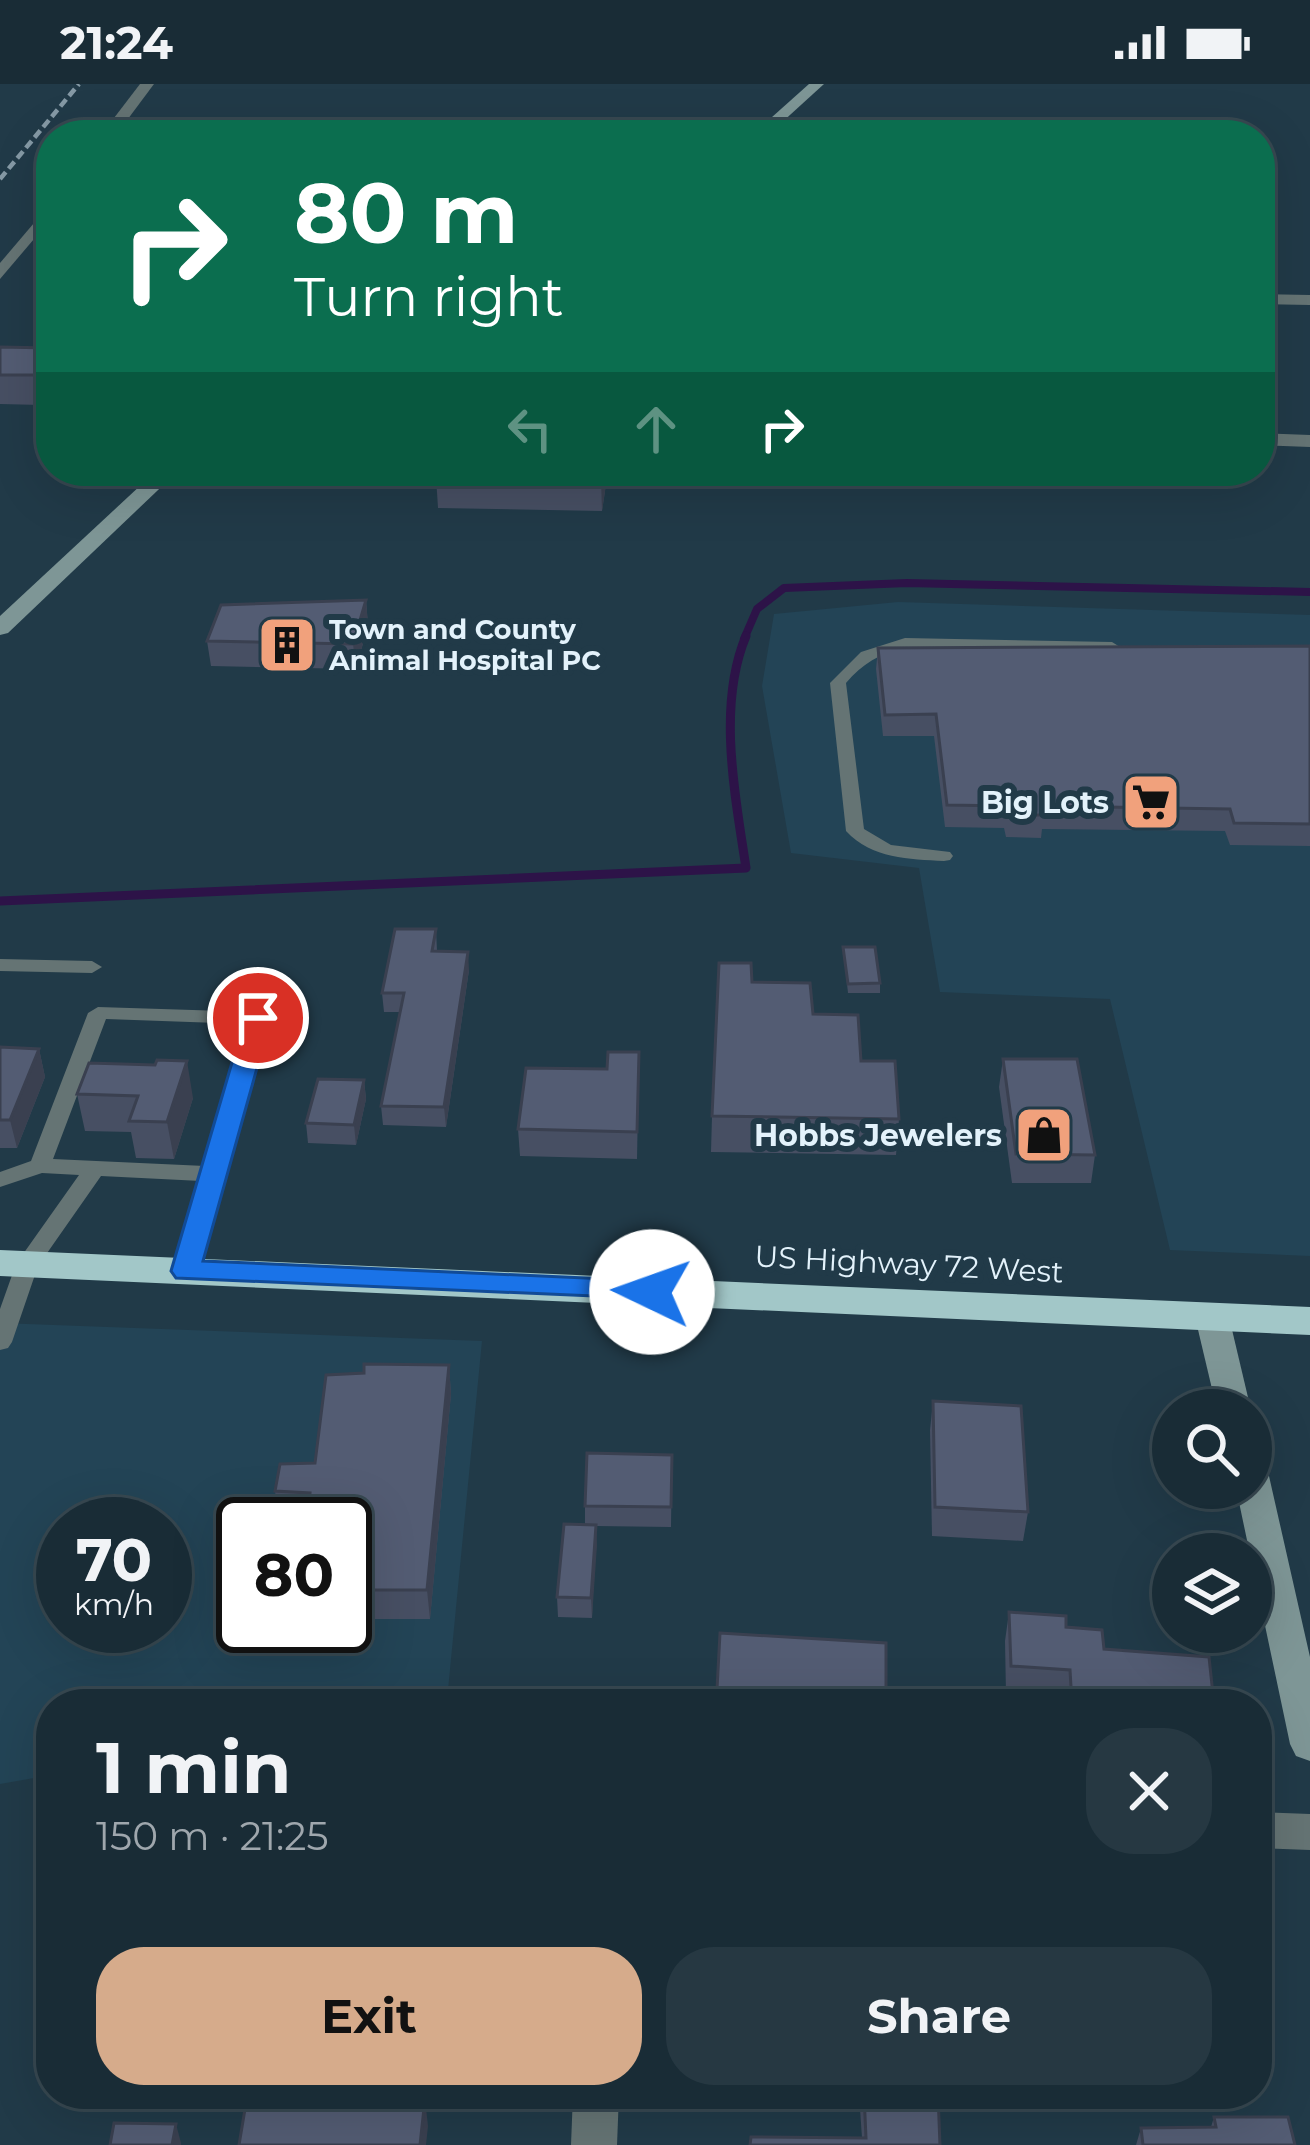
<!DOCTYPE html>
<html lang="en">
<head>
<meta charset="utf-8">
<style>
	:root { --surface:#192c36; --page:#263842; --text:#f1f3f6; --muted:#9fa7ad; --line:#374851; --accent:#d6ab8b }
	body { margin:0; font-family:Montserrat,sans-serif; background:var(--page); color:var(--text); height:100vh; display:flex; flex-direction:column; font-size:45px; white-space:nowrap }
	* { box-sizing:border-box; margin:0 }
	p { font-size:39px; color:var(--muted) }
	.icon { flex:none; width:66px; height:66px; fill:none; stroke:currentColor; stroke-width:2; stroke-linecap:round; stroke-linejoin:round }
	.map { position:relative; flex:1; overflow:hidden }
	.sheet { position:absolute; left:36px; top:1605px; width:1236px; height:420px; display:flex; flex-direction:column; background:var(--surface); border-radius:48px; box-shadow:0 12px 48px #0002,0 0 0 3px var(--line) }
	.sheet>* { flex:none }
	.top-card { position:absolute; left:36px; top:36px; width:1239px; height:366px; border-radius:48px; box-shadow:0 12px 48px #0002,0 0 0 3px var(--line); background:#0b6e4f; color:#fff; overflow:hidden }
	.fabs { position:absolute; left:1152px; top:1305px; display:grid; gap:24px }
	.fabs a { display:grid; place-items:center; width:120px; height:120px; border-radius:50%; background:var(--surface); box-shadow:0 12px 48px #0002,0 0 0 3px var(--line); font-size:60px }
	.speed { position:absolute; left:36px; top:1413px; display:flex; gap:24px; font-size:60px; font-weight:700; text-align:center }
	.speed>* { display:grid; place-content:center; width:156px; height:156px; border-radius:50%; background:var(--surface); box-shadow:0 12px 48px #0002,0 0 0 3px var(--line); line-height:1 }
	.speed small { font-size:30px; font-weight:400 }
	.speed .limit { border:6px solid #111; border-radius:18px; background:#fff; color:#111 }
	.pin { position:absolute; display:grid; place-items:center; width:102px; height:102px; color:#fff; margin:-51px; border:6px solid #fff; border-radius:50%; box-shadow:0 3px 12px #0007 }
	.me { position:absolute; width:132px; margin:-66px; rotate:273deg; stroke-linejoin:round; filter:drop-shadow(0 0 9px #0008) }
	.turn { display:flex; align-items:center; gap:42px; height:252px; padding:0 60px; font-size:54px }
	.turn .icon { width:156px; height:156px; stroke-width:2.5 }
	.turn b { display:block; font-size:84px; line-height:102px }
	.lanes { display:flex; align-items:center; height:114px; padding:0 60px; background:#0003; justify-content:center; gap:60px; direction:ltr }
	.lanes .off { opacity:.35 }
	.round { display:grid; place-items:center; flex:none; width:126px; height:126px; border-radius:48px; background:var(--page) }
	.head { display:flex; align-items:center; justify-content:space-between; height:204px; padding:0 60px }
	h1 { font-size:72px; font-weight:700; line-height:90px }
	.primary-button { display:flex; gap:24px; margin-top:auto; padding:24px 60px }
	.primary-button a { flex:1; height:138px; border-radius:48px; background:var(--accent); color:#111; font-size:48px; font-weight:700; line-height:138px; text-align:center }
	.primary-button a+a { background:var(--page); color:var(--text) }
	.status { display:flex; justify-content:space-between; align-items:center; height:84px; padding:0 60px; background:var(--surface); direction:ltr }
	.status svg { height:33px; fill:currentColor }
	.map>svg:first-child { display:block }
</style>
</head>
<body>
<div class="status"><b>21:24</b><svg viewBox="0 0 49 12"><path d="M0 12V9h3v3zM5 12V6h3v6zM10 12V3h3v9zM15 12V0h3v12zM26 1h20v11H26zM47 4h2v5h-2z"/></svg></div>
<div class="map">
<svg width="1310" height="2061" viewBox="0 0 1310 2061">
	<rect width="100%" height="100%" fill="#213a48"/>
	<g fill="#234456" fill-rule="evenodd">
		<path d="M898 518 1310 531V1172L1170 1166 1110 915 940 908 919 784 791 769 762 602 774 530Z"/>
		<path d="M0 1239 482 1257 447 1616 51 1620V1691L0 1700ZM63 1440H165V1542H63ZM243 1440H345V1542H243Z"/>
	</g>
	<g fill="none" stroke-linecap="round" stroke-linejoin="round">
		<path stroke="#2d1348" stroke-width="8" d="M744 555 757 525 784 504 907 499 1310 508"/>
		<path stroke="#2d1348" stroke-width="9" d="M0 817 746 784C735 711 717 621 746 552"/>
		<g fill="#657474" fill-rule="evenodd">
			<path d="M905 554 1112 558 1120 563 1112 568 905 564C880 569 862 580 846 599L864 745 891 761 950 768 953 772 950 776 944 777C909 775 872 775 846 747L830 599 861 568Z"/>
			<path d="M0 875 92 877 102 883 92 889 0 887Z"/>
			<path d="M98 923 258 928 268 934 194 1193H178L175 1187 201 1097 101 1092 38 1182 12 1258 8 1264 0 1266V1225L16 1180 79 1091 42 1089 0 1103V1088L31 1077 88 929ZM106 935 246 940 205 1082 53 1075Z"/>
		</g>
		<g fill="#657474" fill-rule="evenodd">
			<path d="M140 0H154L116 51H101Z"/>
			<path d="M51 119V135L0 195V179Z"/>
			<path d="M1260 210 1310 211V221L1260 220Z"/>
			<path d="M1260 349 1310 351V363L1260 361Z"/>
			<path d="M1257 1728 1310 1730V1766L1257 1764Z"/>
			<path d="M573 2010H619L617 2061H571Z"/>
		</g>
		<g fill="#7e9696" fill-rule="evenodd">
			<path d="M809 0H824L768 51H752Z"/>
			<path d="M156 387H178L8 549 0 551V532Z"/>
			<path d="M1212 1221 1224 1225 1229 1233 1251 1326H1217L1195 1233 1200 1225Z"/>
			<path d="M1251 1378 1264 1382 1269 1392 1310 1573V1677L1296 1672 1290 1660 1236 1404H1251Z"/>
		</g>
		<path fill="#a2c7c8" fill-rule="evenodd" d="M0 1166 1310 1223V1251L0 1192Z"/>
		<path stroke="#8599a5" stroke-width="4.5" stroke-dasharray="9 4.5" stroke-linecap="butt" d="M0 95 79 0"/>
	</g>
	<g fill="#474f63">
		<path d="M0 263 51 264 41 321 0 320Z"/>
		<path d="M608 387 602 427 438 424 436 393Z"/>
		<path d="M366 516 368 541 356 585 211 582 207 557Z"/>
		<path d="M1310 562V762L1230 761 1225 747 1042 745 1041 754 1006 753 1004 744 945 743 934 652H883L876 585 878 564Z"/>
		<path d="M436 845 437 867 469 886 446 1043 383 1041 381 1022 400 928H384L382 909Z"/>
		<path d="M843 863 880 899V909H848Z"/>
		<path d="M752 898 813 930 861 977 899 1035 896 1071 711 1068 712 1032Z"/>
		<path d="M0 963 39 965 45 993 17 1064H0Z"/>
		<path d="M639 968 637 1075 520 1072 518 1045 607 985Z"/>
		<path d="M1003 975 1095 1071 1091 1099H1012L999 1003Z"/>
		<path d="M364 996 366 1015 356 1061 308 1059 306 1039Z"/>
		<path d="M77 1010 193 1014 174 1075 136 1074 131 1048 85 1047Z"/>
		<path d="M449 1281 451 1310 430 1535H365L363 1522 345 1521V1440L279 1436 275 1407 315 1379 364 1289Z"/>
		<path d="M933 1317 1028 1428 1023 1457 932 1452 930 1346Z"/>
		<path d="M672 1371 671 1443 596 1442 592 1534 558 1533 557 1513 585 1441V1422Z"/>
		<path d="M1009 1528 1066 1543 1104 1565 1214 1620H1065V1615L1006 1611 1005 1557Z"/>
		<path d="M720 1549 886 1559 885 1620H716Z"/>
		<path d="M859 2010H938L940 2061 862 2054Z"/>
		<path d="M1214 2033 1295 2061H1136L1141 2044 1211 2043Z"/>
	</g>
	<g fill="#3a4050">
		<path d="M51 287V317L41 321 36 291Z"/>
		<path d="M603 387H608L602 427 601 396Z"/>
		<path d="M366 516 368 541 356 585 353 560Z"/>
		<path d="M468 868 469 886 446 1043 444 1023Z"/>
		<path d="M39 965 45 993 17 1064 10 1036Z"/>
		<path d="M187 977 193 1014 174 1075 167 1038Z"/>
		<path d="M364 996 366 1015 356 1061 354 1041Z"/>
		<path d="M449 1281 451 1310 430 1535 427 1506Z"/>
		<path d="M596 1441 597 1461 592 1534 591 1514Z"/>
		<path d="M425 2015 428 2042 426 2061H420Z"/>
		<path d="M176 2040 181 2059V2061H172Z"/>
	</g>
	<g fill="#535c73" stroke="#3a4050" stroke-width="3">
		<path d="M0 263 51 264V287L36 291H0Z"/>
		<path d="M438 387H603L601 396 436 393Z"/>
		<path d="M366 516 353 560 207 557 221 521Z"/>
		<path d="M1310 562V740L1234 739 1230 725 1042 722 1043 731H1009L1007 722 947 721 936 630 885 631 878 564Z"/>
		<path d="M395 845H436L432 867 468 868 444 1023 381 1022 404 909H382Z"/>
		<path d="M843 863H875L880 899 848 900Z"/>
		<path d="M719 879H751L752 898 810 899 813 930 858 931 861 977H895L899 1035 712 1032Z"/>
		<path d="M0 963 39 965 10 1036H0Z"/>
		<path d="M608 968H639L637 1048 518 1045 526 984 607 985Z"/>
		<path d="M1003 975H1077L1095 1071 1016 1070Z"/>
		<path d="M157 976 187 977 167 1038 129 1037 138 1012 77 1010 89 979 155 981Z"/>
		<path d="M318 995 364 996 354 1041 306 1039Z"/>
		<path d="M364 1280 449 1281 427 1506H361L362 1493 345 1492V1440H307L310 1409 275 1407 280 1380 315 1379 326 1291 364 1289Z"/>
		<path d="M933 1317 1021 1322 1028 1428 935 1423Z"/>
		<path d="M587 1369 672 1371 671 1423 585 1422Z"/>
		<path d="M564 1440 596 1441 591 1514 557 1513Z"/>
		<path d="M1009 1528 1066 1532V1543L1102 1546 1104 1565 1209 1573 1214 1620H1072L1070 1586 1011 1582Z"/>
		<path d="M720 1549 886 1559V1615L717 1605Z"/>
		<path d="M864 2010H938L940 2061H750L751 2053 866 2054Z"/>
		<path d="M331 2013 425 2015 420 2061H239L245 2025 330 2026Z"/>
		<path d="M1214 2033H1288L1295 2061H1143L1141 2044 1216 2043Z"/>
		<path d="M114 2039 176 2040 172 2061H110Z"/>
	</g>
	<path fill="#1a73e8" stroke="#114b97" stroke-width="3" d="M258 926 271 934 203 1177 652 1197 663 1200 667 1208 663 1215 176 1194 171 1187 245 934Z"/>
	<defs>
		<g id="building-square" transform="scale(3)"><rect x="-9" y="-9" width="18" height="18" rx="4" fill="#f1a17c" stroke="#213a48"/><path d="M-4-6H4V6H1V3H-1V6H-4ZM-2.5-4.3h1.7v1.8h-1.7ZM.8-4.3h1.7v1.8H.8ZM-2.5-1h1.7V.8h-1.7ZM.8-1h1.7V.8H.8Z" fill="#111"/></g>
		<g id="supermarket-square" transform="scale(3)"><rect x="-9" y="-9" width="18" height="18" rx="4" fill="#f1a17c" stroke="#213a48"/><path d="M-6-5.5h2.5l.6 2H6L4.5 2H-2.5L-4.4-4H-6ZM-1.5 3.2a1.3 1.3 0 1 0 .1 0ZM3 3.2a1.3 1.3 0 1 0 .1 0Z" fill="#111"/></g>
		<g id="shop-square" transform="scale(3)"><rect x="-9" y="-9" width="18" height="18" rx="4" fill="#f1a17c" stroke="#213a48"/><path d="M-5-2.5h2.3a2.7 3.5 0 0 1 5.4 0H5L5.5 6h-11ZM-1.5-2.5h3a1.5 2.3 0 0 0-3 0Z" fill="#111"/></g>
	</defs>
	<g fill-rule="evenodd">
		<use href="#building-square" x="287" y="561"/>
		<use href="#supermarket-square" x="1151" y="718"/>
		<use href="#shop-square" x="1044" y="1051"/>
	</g>
	<g text-anchor="middle" dominant-baseline="central" stroke-width="12" stroke-linejoin="round" paint-order="stroke">
		<g font-size="27" font-weight="bold" fill="#e3f2fb" stroke="#213a48" text-anchor="start">
			<text x="329" y="545">Town and County<tspan x="329" dy="31">Animal Hospital PC</tspan></text>
		</g>
		<g font-size="30" font-weight="bold" fill="#e3f2fb" stroke="#213a48" text-anchor="end">
			<text x="1109" y="718">Big Lots</text>
			<text x="1002" y="1051">Hobbs Jewelers</text>
		</g>
		<g font-size="30" fill="#e3f2fb" stroke="#213a48">
			<text transform="translate(909 1180) rotate(3)">US Highway 72 West</text>
		</g>
	</g>
</svg>
<div class="fabs">
<a><svg class="icon" aria-label="search" viewBox="0 0 24 24"><circle cx="10" cy="10" r="6"/><path d="M15 15l6 6"/></svg></a>
<a><svg class="icon" aria-label="layers" viewBox="0 0 24 24"><path d="M12 4l9 5-9 5-9-5zM3 14l9 5 9-5"/></svg></a>
</div>
<div class="speed"><div>70<small>km/h</small></div><div class="limit">80</div></div>
<div class="pin" style="left:258px;top:934px;background:#d93025"><svg class="icon" aria-label="arrive" viewBox="0 0 24 24"><path d="M6 21V4h12l-3 4 3 4H6"/></svg></div>
<svg class="me" style="left:652px;top:1208px" viewBox="-20 -20 40 40"><circle r="19" fill="#fff"/><path d="M0-13L10 11 0 6-10 11z" fill="#1a73e8"/></svg>
<div class="top-card">
<div class="turn"><svg class="icon" aria-label="right" viewBox="0 0 24 24"><path d="M7 20v-9h11M14 6l5 5-5 5"/></svg><div><b>80 m</b>Turn right</div></div>
<div class="lanes"><svg class="icon off" aria-label="left" viewBox="0 0 24 24"><path d="M17 20v-9H6M10 6l-5 5 5 5"/></svg><svg class="icon off" aria-label="ahead" viewBox="0 0 24 24"><path d="M12 20V5M6 11l6-6 6 6"/></svg><svg class="icon" aria-label="right" viewBox="0 0 24 24"><path d="M7 20v-9h11M14 6l5 5-5 5"/></svg></div>
</div>
<section class="sheet">
<div class="head"><div><h1>1 min</h1><p>150 m · 21:25</p></div><a class="round"><svg class="icon" aria-label="close" viewBox="0 0 24 24"><path d="M6 6l12 12M18 6L6 18"/></svg></a></div>
<div class="primary-button"><a>Exit</a><a>Share</a></div>
</section>
</div>
</body>
</html>
